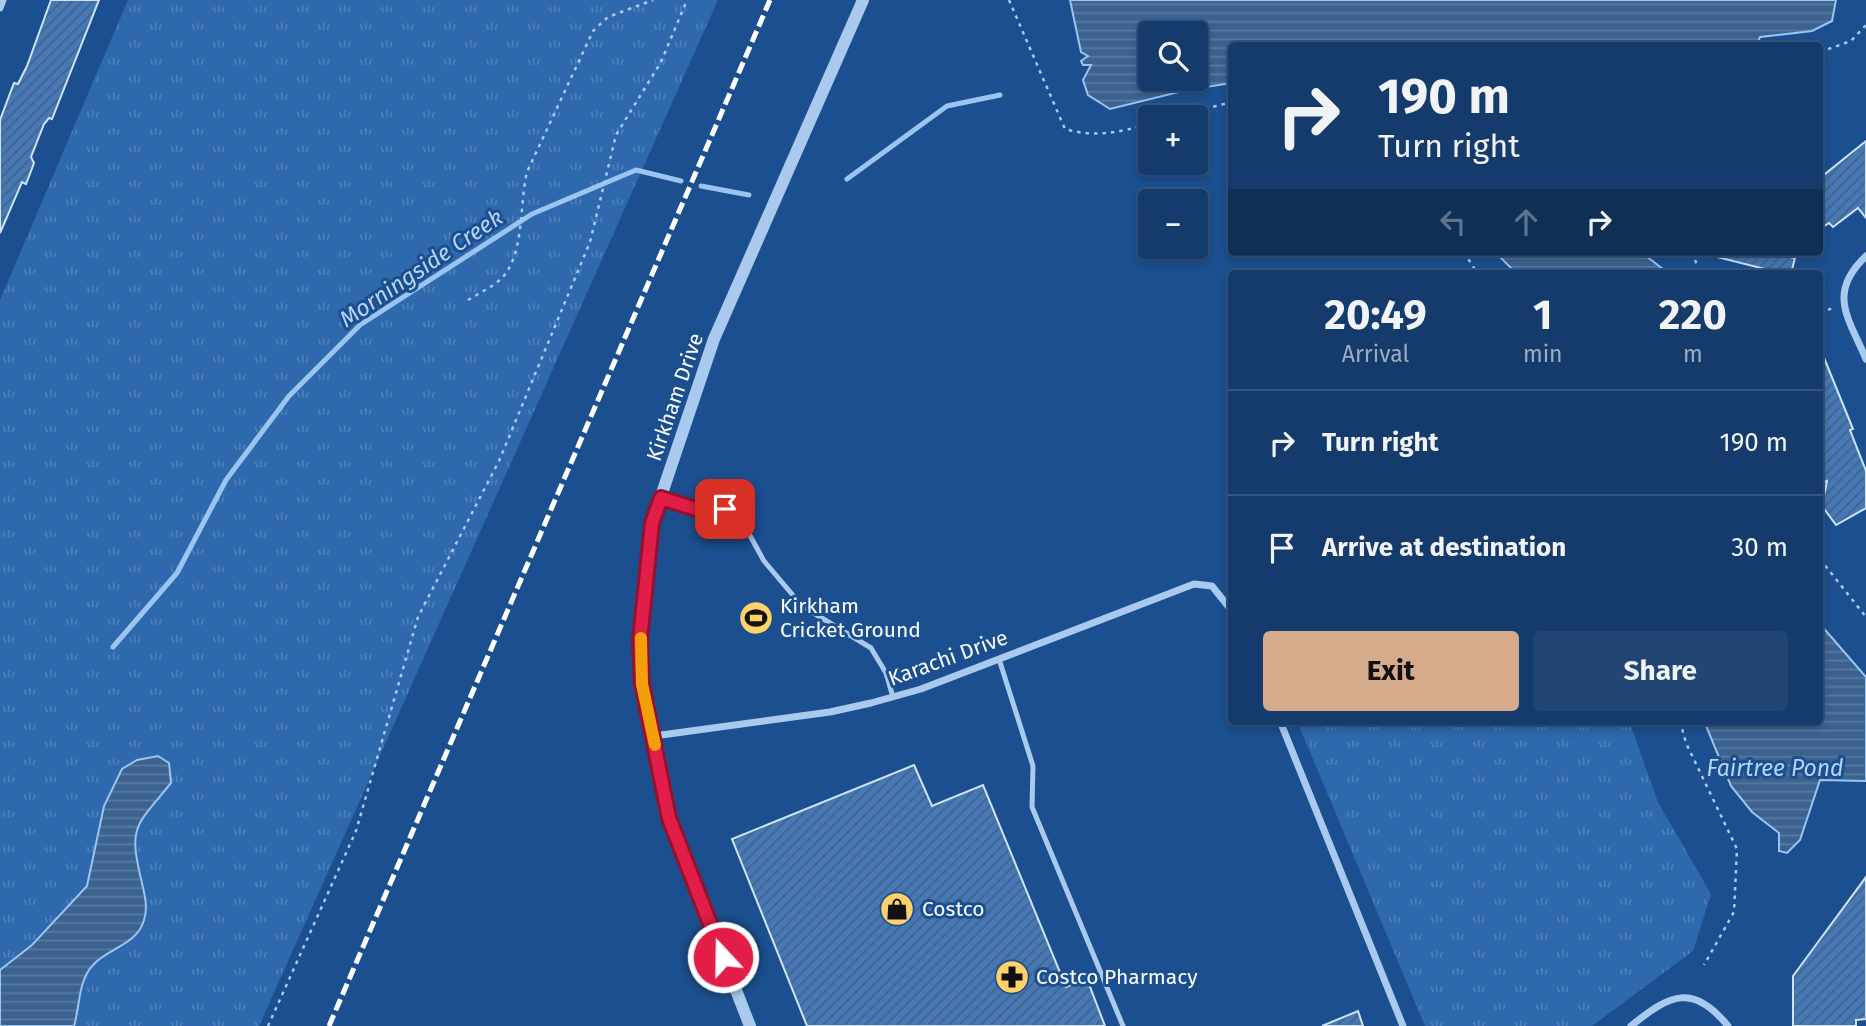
<!DOCTYPE html>
<html lang="en">
<head>
<meta charset="utf-8">
<style>
	:root { --surface:#143b6b; --page:#214673; --text:#f1f3f6; --muted:#9dadc1; --line:#33557e; --accent:#d6ab8b }
	body { margin:0; font-family:"Fira Sans",sans-serif; background:var(--page); color:var(--text); height:100vh; display:flex; flex-direction:column; font-size:26px; white-space:nowrap }
	* { box-sizing:border-box; margin:0 }
	p { font-size:23px; color:var(--muted) }
	.icon { flex:none; width:38px; height:38px; fill:none; stroke:currentColor; stroke-width:2; stroke-linecap:round; stroke-linejoin:round }
	.map { position:relative; flex:1; overflow:hidden }
	.sheet { position:absolute; left:1228px; top:270px; width:595px; height:455px; display:flex; flex-direction:column; background:var(--surface); border-radius:7px; box-shadow:0 4px 10px #0003,0 0 0 2px var(--line) }
	.sheet>* { flex:none }
	.top-card { position:absolute; left:1228px; top:42px; width:595px; height:214px; border-radius:7px; box-shadow:0 4px 10px #0003,0 0 0 2px var(--line); background:#143b6b; color:var(--text); overflow:hidden }
	.tools { position:absolute; left:1138px; top:21px; display:grid; gap:14px }
	.tools a { display:grid; place-items:center; width:70px; height:70px; border-radius:7px; background:var(--surface); box-shadow:0 4px 10px #0003,0 0 0 2px var(--line); font-size:35px }
	.pin { position:absolute; display:grid; place-items:center; width:60px; height:60px; color:#fff; margin:-30px; border-radius:14px; box-shadow:0 4px 10px #0006 }
	.me { position:absolute; width:77px; margin:-38px; rotate:339deg; stroke-linejoin:round; filter:drop-shadow(0 0 5px #0008) }
	.turn { display:flex; align-items:center; gap:24px; height:147px; padding:0 35px; font-size:32px }
	.turn .icon { width:91px; height:91px; stroke-width:2.5 }
	.turn b { display:block; font-size:49px; line-height:60px }
	.lanes { display:flex; align-items:center; height:66px; padding:0 35px; background:#0003; justify-content:center; gap:35px; direction:ltr }
	.lanes .off { opacity:.35 }
	.eta { display:flex; justify-content:space-evenly; align-items:center; height:119px; text-align:center }
	.eta b { font-size:42px; font-weight:700; line-height:49px }
	.cta { display:flex; gap:14px; margin-top:auto; padding:14px 35px }
	.cta a { flex:1; height:80px; border-radius:7px; background:var(--accent); color:#111; font-size:28px; font-weight:700; line-height:80px; text-align:center }
	.cta a+a { background:var(--page); color:var(--text) }
	ul { padding:0; list-style:none }
	li { display:flex; align-items:center; gap:21px; height:105px; padding:0 35px; border-top:2px solid var(--line) }
	li div { flex:1 }
	li b { display:block; font-size:26px }
	li em { font-style:normal }
	.map>svg:first-child { display:block }
</style>
</head>
<body>
<div class="map">
<svg width="1866" height="1026" viewBox="0 0 1866 1026">
	<defs>
		<pattern id="grass-tufts" width="24" height="20" patternUnits="userSpaceOnUse" patternTransform="scale(1.75)"><rect width="24" height="20" fill="#2e69ad"/><path d="M3 7l-1-3M5 7V3M7 7l1-3M15 17l-1-3M17 17v-4M19 17l1-3" fill="none" stroke="#4d80b9"/></pattern>
		<pattern id="water-rules" width="6" height="5" patternUnits="userSpaceOnUse" patternTransform="scale(1.75)"><rect width="6" height="5" fill="#3c6290"/><path d="M0 2.5h6" fill="none" stroke="#597aa1"/></pattern>
		<pattern id="building-hatch" width="6" height="6" patternUnits="userSpaceOnUse" patternTransform="scale(1.75)"><rect width="6" height="6" fill="#4478b7"/><path d="M-1 1l2-2M0 6l6-6M5 7l2-2" fill="none" stroke="#486282"/></pattern>
	</defs>
	<rect width="100%" height="100%" fill="#1b4f8f"/>
	<g fill="url(#grass-tufts)">
		<path d="M128 0H718L259 1026H0V300Z"/>
		<path d="M1297 721H1629L1658 802 1711 894 1693 951 1592 1026H1425Z"/>
	</g>
	<g fill="url(#water-rules)" stroke="#9cc4f0" stroke-width="2" fill-rule="evenodd">
		<path d="M1070 0H1836L1832 21 1812 31 1760 37 1757 45H1551L1552 41 1539 46H1232V83L1187 90 1110 109 1088 95 1083 80 1091 65H1083L1081 61 1088 56 1081 52ZM1150 33H1195V79H1150Z"/>
		<path d="M1495 252H1641L1668 273H1516Z"/>
		<path d="M1820 624 1866 677V781L1820 780 1800 840 1787 853 1779 851V833L1752 812 1731 786 1704 721H1820Z"/>
		<path d="M158 756 169 763 171 783C135 827 128 826 142 883 145 896 148 908 144 920 137 945 108 948 93 965 78 981 80 1006 74 1026H0V970L32 945 87 886 104 806 122 769 137 760Z"/>
	</g>
	<g fill="none" stroke-linecap="round" stroke-linejoin="round">
		<g stroke="#9cc4f0" stroke-width="5">
			<path d="M847 179 947 106 1000 95"/>
			<path d="M701 186 749 195"/>
			<path d="M113 647 177 573 226 480 289 396 360 325 532 214 636 170 681 181"/>
		</g>
	</g>
	<g fill="url(#building-hatch)" stroke="#cfe3fa" stroke-width="2">
		<path d="M51 0H99L52 119 49 118 44 124 31 157 34 163 26 184 22 182 0 233V120L14 83 18 84 27 66Z"/>
		<path d="M1866 141V218L1858 208 1833 227 1829 223 1820 229V178Z"/>
		<path d="M1718 252H1790L1789 257 1795 258 1791 273H1781L1717 257Z"/>
		<path d="M1820 348 1853 429 1850 430 1866 471V508L1836 525 1822 506 1827 481 1820 484Z"/>
		<path d="M914 765 932 806 983 785 1066 987 1087 979 1105 1026H807L732 839Z"/>
		<path d="M1866 877V1019L1856 1020V1026H1793V976Z"/>
		<path d="M1358 1011 1363 1026H1322Z"/>
	</g>
	<g fill="none" stroke-linecap="round" stroke-linejoin="round">
		<g stroke="#a9c9ee" stroke-width="2.5" stroke-dasharray="3.5 5" stroke-linecap="butt">
			<path d="M1009 0 1065 129C1096 138 1119 132 1150 124"/>
			<path d="M1820 52 1851 41 1866 25"/>
			<path d="M1172 117 1232 102"/>
			<path d="M1464 252 1477 273"/>
			<path d="M1692 252 1700 273"/>
			<path d="M468 300C478 294 492 287 501 279 525 255 519 204 527 172L593 31 608 17 653 0"/>
			<path d="M1820 313 1833 308"/>
			<path d="M1820 559 1866 617"/>
			<path d="M1680 721 1686 743 1737 849 1734 912 1704 965"/>
			<path d="M268 1026 356 831 418 617 499 461 590 242 616 135 661 62 687 0"/>
		</g>
		<g stroke="#a9c9ee" stroke-width="5">
			<path d="M661 498 696 509H725L738 514 764 561 802 606 871 648 886 673 893 697"/>
			<path d="M999 659 1033 766 1032 807 1123 1026"/>
		</g>
		<g stroke="#a9c9ee" stroke-width="7">
			<path d="M0 8 3 0"/>
			<path d="M1866 256C1827 293 1848 317 1866 359"/>
			<path d="M1280 721 1403 1026"/>
			<path d="M654 736 830 712 871 703 921 689 1194 584 1212 586 1232 611"/>
			<path d="M1631 1026C1670 994 1693 983 1728 1026"/>
		</g>
		<path stroke="#a9c9ee" stroke-width="12" d="M750 1026 669 818 642 684 640 640 652 523 714 339 863 0"/>
		<path stroke="#fff" stroke-width="5" stroke-dasharray="12 5" stroke-linecap="butt" d="M329 1026 770 0"/>
	</g>
	<g fill="none" stroke-linecap="round" stroke-linejoin="round">
		<g stroke="#92132f" stroke-width="18">
			<path id="route" d="M723 957 669 818 642 684 640 640 652 523 661 498 696 509H725"/>
		</g>
		<use href="#route" stroke="#e11d48" stroke-width="12"/>
		<path stroke="#f59e0b" stroke-width="12" d="M641 638 642 684 655 745"/>
	</g>
	<defs>
		<g id="stadium-disc" transform="scale(1.75)"><circle r="9.5" fill="#ffd166" stroke="#1b4f8f"/><path d="M0-5a6.5 5 0 1 0 0 10a6.5 5 0 1 0 0-10ZM-3.5-1.8h7v3.6h-7Z" fill="#111"/></g>
		<g id="shop-disc" transform="scale(1.75)"><circle r="9.5" fill="#ffd166" stroke="#1b4f8f"/><path d="M-5-2.5h2.3a2.7 3.5 0 0 1 5.4 0H5L5.5 6h-11ZM-1.5-2.5h3a1.5 2.3 0 0 0-3 0Z" fill="#111"/></g>
		<g id="pharmacy-disc" transform="scale(1.75)"><circle r="9.5" fill="#ffd166" stroke="#1b4f8f"/><path d="M-2-6h4v4h4v4h-4v4h-4v-4h-4v-4h4Z" fill="#111"/></g>
	</defs>
	<g fill-rule="evenodd">
		<use href="#stadium-disc" x="756" y="618"/>
		<use href="#shop-disc" x="897" y="909"/>
		<use href="#pharmacy-disc" x="1012" y="977"/>
	</g>
	<g text-anchor="middle" dominant-baseline="central" stroke-width="6" stroke-linejoin="round" paint-order="stroke">
		<g font-size="21" fill="#fff" stroke="#1b4f8f">
			<text transform="translate(675 397) rotate(-71)">Kirkham Drive</text>
			<text transform="translate(948 658) rotate(-20)">Karachi Drive</text>
		</g>
		<g font-size="21" fill="#fff" stroke="#1b4f8f" text-anchor="start">
			<text x="780" y="606">Kirkham<tspan x="780" dy="24">Cricket Ground</tspan></text>
			<text x="922" y="909">Costco</text>
			<text x="1036" y="977">Costco Pharmacy</text>
		</g>
		<g font-size="23" font-style="italic" fill="#b5d3f5" stroke="#1b4f8f">
			<text transform="translate(421 268) rotate(-34)">Morningside Creek</text>
			<text x="1775" y="768">Fairtree Pond</text>
		</g>
	</g>
</svg>
<div class="tools">
<a><svg class="icon" aria-label="search" viewBox="0 0 24 24"><circle cx="10" cy="10" r="6"/><path d="M15 15l6 6"/></svg></a>
<a>+</a>
<a>−</a>
</div>
<div class="pin" style="left:725px;top:509px;background:#d93025"><svg class="icon" aria-label="arrive" viewBox="0 0 24 24"><path d="M6 21V4h12l-3 4 3 4H6"/></svg></div>
<svg class="me" style="left:723px;top:957px" viewBox="-20 -20 40 40"><circle r="17" fill="#e11d48" stroke="#fff" stroke-width="3"/><path d="M0-11L8 9 0 5-8 9z" fill="#fff"/></svg>
<div class="top-card">
<div class="turn"><svg class="icon" aria-label="right" viewBox="0 0 24 24"><path d="M7 20v-9h11M14 6l5 5-5 5"/></svg><div><b>190 m</b>Turn right</div></div>
<div class="lanes"><svg class="icon off" aria-label="left" viewBox="0 0 24 24"><path d="M17 20v-9H6M10 6l-5 5 5 5"/></svg><svg class="icon off" aria-label="ahead" viewBox="0 0 24 24"><path d="M12 20V5M6 11l6-6 6 6"/></svg><svg class="icon" aria-label="right" viewBox="0 0 24 24"><path d="M7 20v-9h11M14 6l5 5-5 5"/></svg></div>
</div>
<section class="sheet">
<div class="eta">
<div><b>20:49</b><p>Arrival</p></div>
<div><b>1</b><p>min</p></div>
<div><b>220</b><p>m</p></div>
</div>
<ul>
<li><svg class="icon" aria-label="right" viewBox="0 0 24 24"><path d="M7 20v-9h11M14 6l5 5-5 5"/></svg><div><b>Turn right</b></div><em>190 m</em></li>
<li><svg class="icon" aria-label="arrive" viewBox="0 0 24 24"><path d="M6 21V4h12l-3 4 3 4H6"/></svg><div><b>Arrive at destination</b></div><em>30 m</em></li>
</ul>
<div class="cta"><a>Exit</a><a>Share</a></div>
</section>
</div>
</body>
</html>
